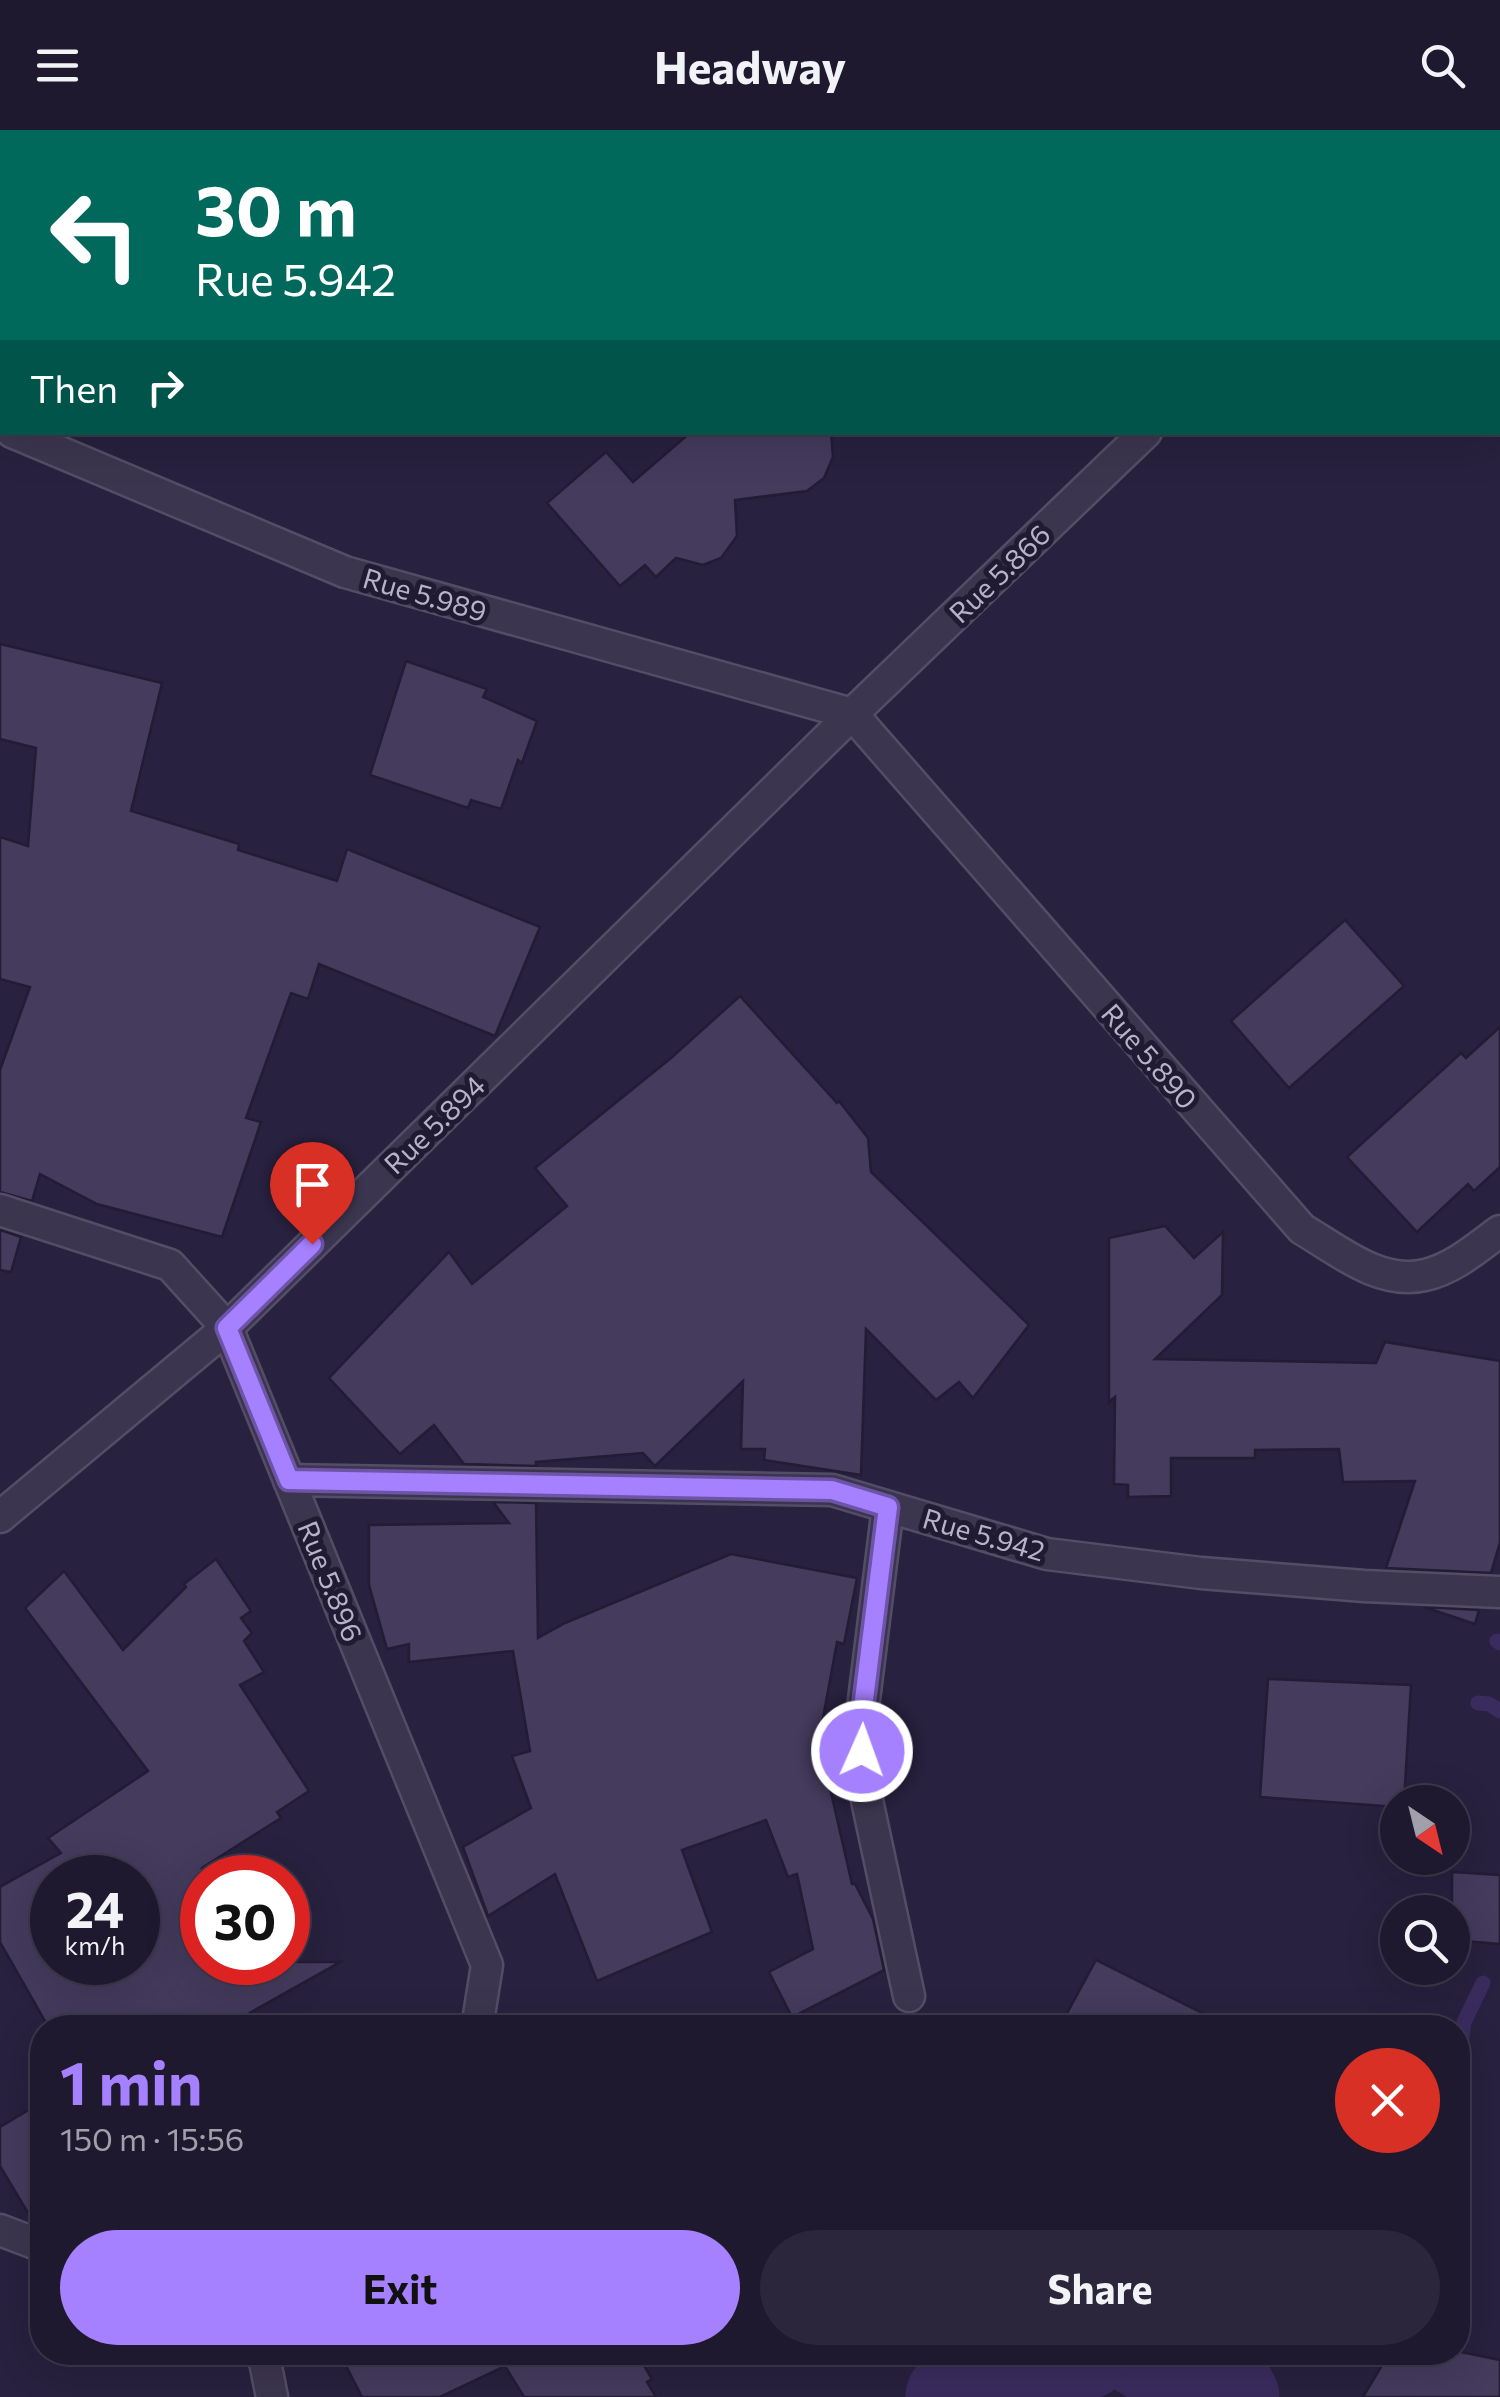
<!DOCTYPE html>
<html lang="en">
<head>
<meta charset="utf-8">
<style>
	:root { --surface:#1e192f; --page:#2b263b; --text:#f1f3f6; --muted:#a1a0aa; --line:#3c384b; --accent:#a681ff }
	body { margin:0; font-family:Commissioner,sans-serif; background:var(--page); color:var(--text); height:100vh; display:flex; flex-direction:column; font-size:38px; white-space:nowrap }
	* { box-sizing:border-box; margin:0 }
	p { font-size:32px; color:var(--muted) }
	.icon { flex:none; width:55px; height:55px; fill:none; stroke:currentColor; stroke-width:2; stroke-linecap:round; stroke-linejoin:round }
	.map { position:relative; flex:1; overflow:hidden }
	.drawer { position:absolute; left:30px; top:1885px; width:1440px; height:350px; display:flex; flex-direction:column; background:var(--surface); border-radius:40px; box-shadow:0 10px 40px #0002,0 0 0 2px var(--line) }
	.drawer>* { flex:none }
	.top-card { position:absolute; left:0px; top:0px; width:1500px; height:305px; box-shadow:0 10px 40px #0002,0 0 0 2px var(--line); background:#00695c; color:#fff; overflow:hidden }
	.needle { width:65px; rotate:145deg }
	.buttons { position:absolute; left:1380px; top:1655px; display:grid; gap:20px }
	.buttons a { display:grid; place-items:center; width:90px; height:90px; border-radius:50%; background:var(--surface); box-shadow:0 10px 40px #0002,0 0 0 2px var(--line); font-size:50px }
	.speed { position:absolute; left:30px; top:1725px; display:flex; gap:20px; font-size:50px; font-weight:700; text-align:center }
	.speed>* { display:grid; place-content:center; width:130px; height:130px; border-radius:50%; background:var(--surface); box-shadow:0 10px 40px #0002,0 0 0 2px var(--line); line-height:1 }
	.speed small { font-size:25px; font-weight:400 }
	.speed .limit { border:15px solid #d22; background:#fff; color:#111 }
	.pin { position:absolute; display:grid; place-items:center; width:85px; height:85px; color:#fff; margin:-102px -42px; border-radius:50% 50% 50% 0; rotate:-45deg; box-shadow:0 0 10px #0007 }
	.pin .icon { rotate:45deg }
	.me { position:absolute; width:110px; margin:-55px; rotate:2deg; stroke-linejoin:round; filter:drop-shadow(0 0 8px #0008) }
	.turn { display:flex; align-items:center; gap:35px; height:210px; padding:0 30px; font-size:45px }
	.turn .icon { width:130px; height:130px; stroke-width:2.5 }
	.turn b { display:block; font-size:70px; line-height:85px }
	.then { display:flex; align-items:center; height:95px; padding:0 30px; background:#0003; gap:20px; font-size:38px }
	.round { display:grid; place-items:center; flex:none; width:105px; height:105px; border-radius:52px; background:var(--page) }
	.summary { display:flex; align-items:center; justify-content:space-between; height:170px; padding:0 30px }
	h1 { font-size:60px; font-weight:700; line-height:75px; color:var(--accent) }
	.action { display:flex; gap:20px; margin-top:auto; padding:20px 30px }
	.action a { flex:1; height:115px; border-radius:60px; background:var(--accent); color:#111; font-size:40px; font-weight:700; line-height:115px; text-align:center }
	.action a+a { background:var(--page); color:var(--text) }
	header { display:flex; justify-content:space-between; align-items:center; height:130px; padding:0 30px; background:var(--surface); font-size:45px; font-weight:700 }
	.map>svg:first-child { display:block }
</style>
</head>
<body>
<header><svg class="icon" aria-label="menu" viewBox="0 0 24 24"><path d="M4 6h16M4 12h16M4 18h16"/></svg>Headway<svg class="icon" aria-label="search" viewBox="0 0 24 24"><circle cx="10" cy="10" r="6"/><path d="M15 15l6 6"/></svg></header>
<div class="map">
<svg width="1500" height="2267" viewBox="0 0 1500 2267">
	<rect width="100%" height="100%" fill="#28213f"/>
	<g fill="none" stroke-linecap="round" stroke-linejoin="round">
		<g stroke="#3a2c5e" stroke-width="15">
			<path d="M1497 1511 1500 1513"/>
			<path d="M1478 1573 1489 1574 1500 1581"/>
			<path d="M1458 1936 1464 1892 1483 1853"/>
			<path d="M1458 1938 1463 1955"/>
		</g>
		<g stroke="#3a2c5e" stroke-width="95">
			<path d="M1144 2222 1232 2267"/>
			<path d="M953 2267 1085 2222"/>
		</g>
	</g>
	<g fill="#443b5d" stroke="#231c35" stroke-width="2.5" fill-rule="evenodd">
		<path d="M691 302H831L833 327 824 348 807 361 735 370 737 406 721 428 703 435 676 428 656 447 645 435 620 456 547 373 606 322 633 352Z"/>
		<path d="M0 514 162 553 131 681 239 714 238 720 337 751 347 719 540 797 495 906 319 834 308 869 291 863 246 988 261 992 222 1107 97 1074 40 1044 32 1071 0 1062V940L30 857 0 849V707L28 716 36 618 0 609Z"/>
		<path d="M406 531 487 559 483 567 537 591 522 633 518 630 501 679 471 670 468 678 370 645Z"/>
		<path d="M1345 790 1404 856 1289 958 1231 891Z"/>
		<path d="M740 866 837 973 839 971 868 1008 871 1042 1029 1195 973 1268 959 1252 936 1270 866 1199 861 1345 764 1330 765 1319H741L743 1251 655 1336 643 1323 536 1332V1336L464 1334 434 1295 400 1324 329 1248 449 1122 472 1154 567 1076 535 1038 671 928Z"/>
		<path d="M1500 897V1037L1474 1061 1468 1054 1417 1102 1347 1027 1461 923 1466 928Z"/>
		<path d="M1165 1096 1194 1128 1223 1102 1222 1165 1155 1229 1376 1233 1385 1212 1500 1231V1412L1491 1443 1386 1438 1415 1351 1343 1352 1339 1319 1255 1320V1328H1171V1366L1128 1367V1355L1114 1354 1115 1267 1109 1272V1108Z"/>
		<path d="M0 1100 21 1107 11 1142 0 1140Z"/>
		<path d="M493 1372 536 1373 538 1508 565 1493 731 1424 857 1448 844 1514 837 1512 819 1610 852 1754H855L873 1789 884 1840 792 1887 769 1842 813 1819 797 1744 788 1747 766 1690 682 1720 712 1802 597 1851 555 1744 488 1786 463 1717 531 1678 512 1626 530 1621 513 1521 409 1532V1514L387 1519 369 1455V1395L509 1393Z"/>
		<path d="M216 1429 251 1481 241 1488 252 1503 244 1511 264 1542 240 1555 309 1661 277 1682 281 1688 202 1738V1832H340L223 1898H49L0 1812V1757L61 1723 48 1708 148 1641 25 1478 64 1441 123 1520 186 1457 184 1454ZM52 1748H138V1832H52Z"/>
		<path d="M1424 1477 1479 1480 1475 1494Z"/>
		<path d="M1268 1549 1411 1555 1404 1672H1398V1677L1260 1667Z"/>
		<path d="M1452 1742 1500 1745V1814L1452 1810Z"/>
		<path d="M1096 1830 1232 1898H1059Z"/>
		<path d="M42 1972V2096L34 2093 0 2036V1997Z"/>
		<path d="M339 2222H636L652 2249 647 2252 656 2267H524L505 2236 440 2267H362Z"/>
		<path d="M1390 2222H1461L1500 2230V2267H1363Z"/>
	</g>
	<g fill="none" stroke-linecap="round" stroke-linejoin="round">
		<g stroke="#544d66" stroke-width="35">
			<g id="minor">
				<path d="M200 2 203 0"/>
				<path d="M1459 2 1462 0"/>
				<path d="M0 170 2 168"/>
				<path d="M12 302 345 442 852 584"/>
				<path d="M852 584 1302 1099C1338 1120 1380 1156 1425 1145 1453 1139 1478 1117 1500 1101"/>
				<path d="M0 1080 170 1135 227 1198 487 1835 477 1898"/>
				<path d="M289 1350 832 1360 1047 1424 1201 1443 1364 1456 1500 1462"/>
				<path d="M888 1377 861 1594 862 1647 909 1866"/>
				<path d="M0 1387 227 1198 852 584 1146 302"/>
				<path d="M0 2100 42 2116"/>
				<path d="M263 2222 272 2267"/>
			</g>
		</g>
		<use href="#minor" stroke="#3c354f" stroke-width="30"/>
	</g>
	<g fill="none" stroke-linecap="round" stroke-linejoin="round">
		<g stroke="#6c54a6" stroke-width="25">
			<path id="route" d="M312 1114 227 1198 289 1350 832 1360 888 1377 861 1594 862 1621"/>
		</g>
		<use href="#route" stroke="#a681ff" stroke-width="18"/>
	</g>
	<g text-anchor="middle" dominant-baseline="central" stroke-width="10" stroke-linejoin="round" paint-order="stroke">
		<g font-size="28" fill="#b8b1ca" stroke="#211a33">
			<text transform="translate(999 443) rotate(-44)">Rue 5.866</text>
			<text transform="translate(425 464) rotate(16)">Rue 5.989</text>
			<text transform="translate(1150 926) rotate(49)">Rue 5.890</text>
			<text transform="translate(434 994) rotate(-44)">Rue 5.894</text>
			<text transform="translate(984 1404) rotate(16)">Rue 5.942</text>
			<text transform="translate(331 1451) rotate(68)">Rue 5.896</text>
		</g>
	</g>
</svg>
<div class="buttons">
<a><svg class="needle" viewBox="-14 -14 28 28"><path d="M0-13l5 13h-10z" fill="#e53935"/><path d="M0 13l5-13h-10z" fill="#a1a0aa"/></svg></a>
<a><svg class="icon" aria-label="search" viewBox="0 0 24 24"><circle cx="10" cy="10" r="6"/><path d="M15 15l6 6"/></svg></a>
</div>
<div class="speed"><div>24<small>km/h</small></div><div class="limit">30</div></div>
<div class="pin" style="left:312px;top:1114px;background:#d93025"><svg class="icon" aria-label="arrive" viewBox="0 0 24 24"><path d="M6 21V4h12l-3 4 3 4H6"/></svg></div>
<svg class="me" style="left:862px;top:1621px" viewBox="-20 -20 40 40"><circle r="17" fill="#a681ff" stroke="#fff" stroke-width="3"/><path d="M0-11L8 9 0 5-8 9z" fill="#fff"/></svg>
<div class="top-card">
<div class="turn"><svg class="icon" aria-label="left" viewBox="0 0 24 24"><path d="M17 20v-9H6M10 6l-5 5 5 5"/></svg><div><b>30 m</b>Rue 5.942</div></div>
<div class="then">Then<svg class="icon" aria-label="right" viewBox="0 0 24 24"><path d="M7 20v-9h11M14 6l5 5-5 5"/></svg></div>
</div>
<section class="drawer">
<div class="summary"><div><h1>1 min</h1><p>150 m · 15:56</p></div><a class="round" style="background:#d93025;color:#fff"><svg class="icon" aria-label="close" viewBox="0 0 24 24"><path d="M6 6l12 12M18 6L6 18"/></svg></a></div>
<div class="action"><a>Exit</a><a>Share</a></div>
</section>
</div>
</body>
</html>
